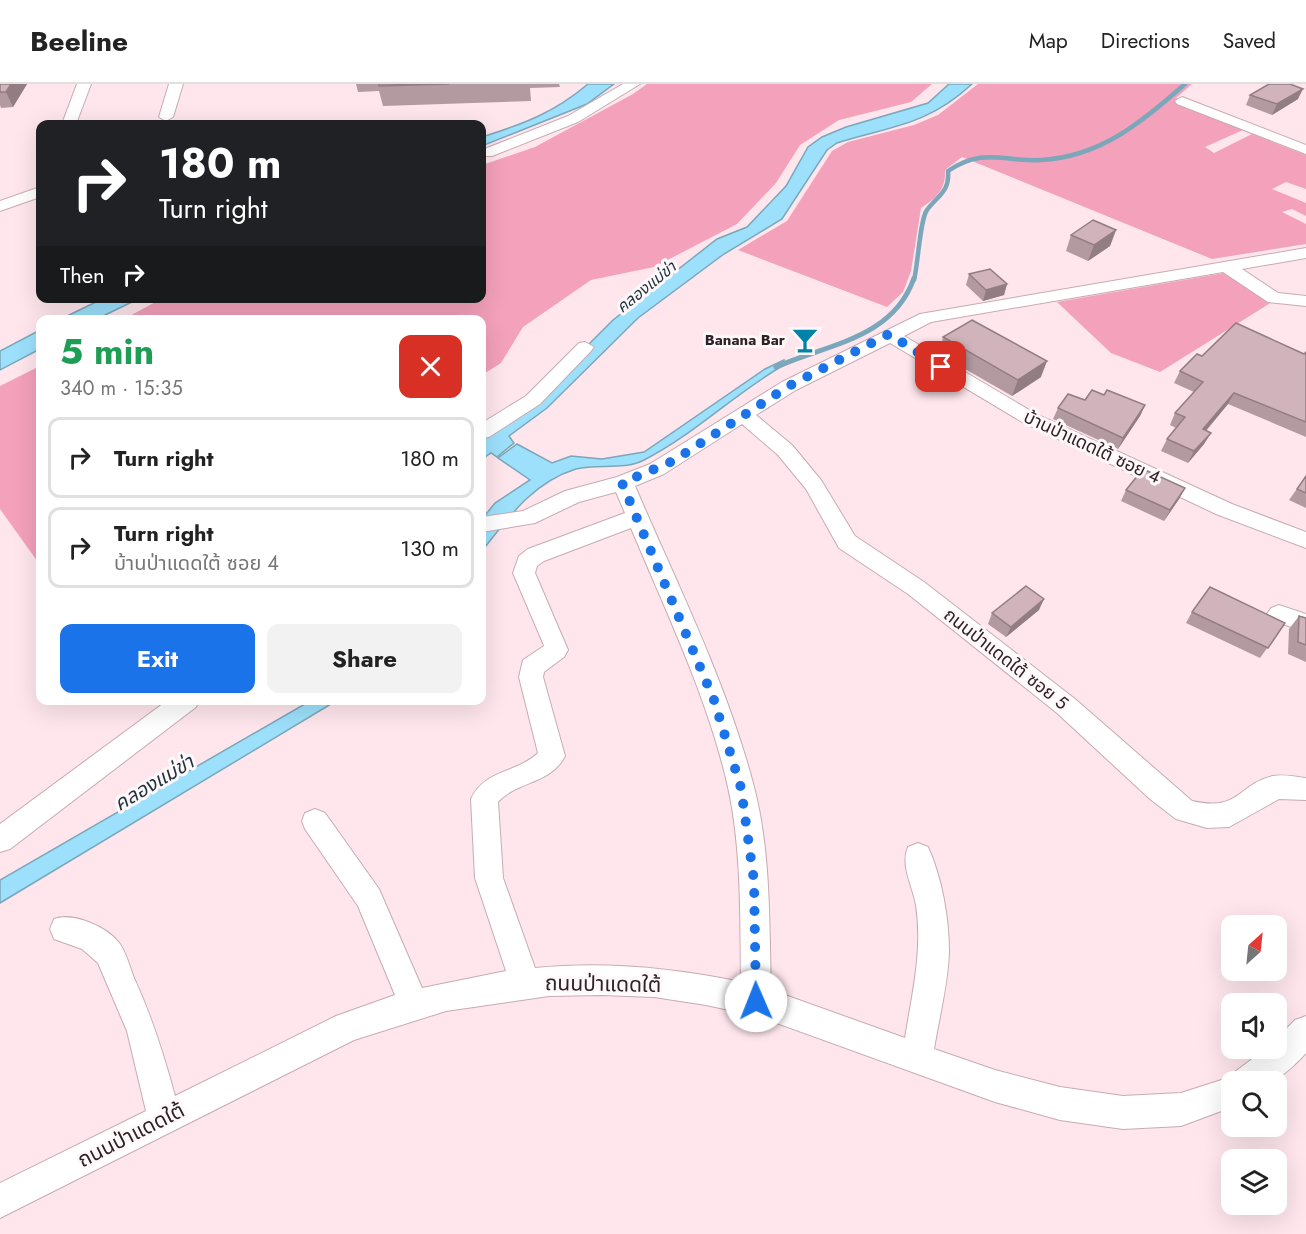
<!DOCTYPE html>
<html lang="en">
<head>
<meta charset="utf-8">
<style>
	:root { --surface:#fff; --page:#f2f2f2; --text:#222; --muted:#767676; --line:#e0e0e0; --accent:#1a73e8 }
	body { margin:0; font-family:Jost,"Noto Sans Thai",sans-serif; background:var(--page); color:var(--text); height:100vh; display:flex; flex-direction:column; font-size:22px; white-space:nowrap }
	* { box-sizing:border-box; margin:0 }
	p { font-size:20px; color:var(--muted) }
	.icon { flex:none; width:33px; height:33px; fill:none; stroke:currentColor; stroke-width:2; stroke-linecap:round; stroke-linejoin:round }
	.map { position:relative; flex:1; overflow:hidden }
	.side { position:absolute; left:36px; top:231px; width:450px; height:390px; display:flex; flex-direction:column; background:var(--surface); border-radius:12px; box-shadow:0 6px 24px #0002 }
	.side>* { flex:none }
	.banner { position:absolute; left:36px; top:36px; width:450px; height:183px; border-radius:12px; box-shadow:0 6px 24px #0002; background:#202124; color:#fff; overflow:hidden }
	.needle { width:39px; rotate:27deg }
	.controls { position:absolute; left:1221px; top:831px; display:grid; gap:12px }
	.controls a { display:grid; place-items:center; width:66px; height:66px; border-radius:12px; background:var(--surface); box-shadow:0 6px 24px #0002; font-size:30px }
	.pin { position:absolute; display:grid; place-items:center; width:51px; height:51px; color:#fff; margin:-26px; border-radius:12px; box-shadow:0 3px 9px #0006 }
	.me { position:absolute; width:66px; margin:-33px; rotate:359deg; stroke-linejoin:round; filter:drop-shadow(0 0 4px #0008) }
	.turn { display:flex; align-items:center; gap:21px; height:126px; padding:0 24px; font-size:27px }
	.turn .icon { width:78px; height:78px; stroke-width:2.5 }
	.turn b { display:block; font-size:42px; line-height:51px }
	.then { display:flex; align-items:center; height:57px; padding:0 24px; background:#0003; gap:12px; font-size:22px }
	.round { display:grid; place-items:center; flex:none; width:63px; height:63px; border-radius:12px; background:var(--page) }
	.headline { display:flex; align-items:center; justify-content:space-between; height:102px; padding:0 24px }
	h1 { font-size:36px; font-weight:700; line-height:45px; color:#1e9e55 }
	.cta { display:flex; gap:12px; margin-top:auto; padding:12px 24px }
	.cta a { flex:1; height:69px; border-radius:12px; background:var(--accent); color:#fff; font-size:24px; font-weight:700; line-height:69px; text-align:center }
	.cta a+a { background:var(--page); color:var(--text) }
	ul { padding:0; list-style:none }
	li { display:flex; align-items:center; gap:18px; height:81px; margin:0 12px 9px; padding:0 12px; border:3px solid var(--line); border-radius:12px }
	li div { flex:1 }
	li b { display:block; font-size:22px }
	li em { font-style:normal }
	header { display:flex; align-items:center; gap:36px; box-sizing:border-box; height:84px; padding:0 30px; background:var(--surface); border-bottom:2px solid var(--line) }
	header strong { font-size:28px }
	nav { display:flex; gap:33px; margin-inline-start:auto; font-size:21px }
	.map>svg:first-child { display:block }
</style>
</head>
<body>
<header>
<strong>Beeline</strong>
<nav><a>Map</a><a>Directions</a><a>Saved</a></nav>
</header>
<div class="map">
<svg width="1306" height="1150" viewBox="0 0 1306 1150">
	<rect width="100%" height="100%" fill="#fee6ec"/>
	<g fill="#f4a1bb">
		<path d="M647 0H932L911 18 839 36 800 61 776 99 737 140 654 183 591 196 523 243 501 279 482 291V236L124 235 161 215 482 214V81L535 63 633 10Z"/>
		<path d="M978 0H1192L1176 14 1243 46 1205 63 1214 69 1252 50 1306 71V105L1286 98 1272 105 1306 119V132L1292 125 1282 128 1306 140V160L1212 175 962 73 945 86C946 106 936 114 921 124L911 187 903 208 887 223 738 166 787 137 832 67 848 58 914 41 938 31Z"/>
		<path d="M1224 189 1272 218 1160 288 1111 269 1057 218Z"/>
		<path d="M40 282V481L0 425V302Z"/>
	</g>
	<g fill="#9de0fb" stroke="#7ba7bb" stroke-width="1.5">
		<path d="M588 0H614L587 20 482 62V53C523 40 554 29 588 0Z"/>
		<path d="M949 0H972C928 41 892 42 837 59L827 66 782 135 724 170 638 234 547 324 509 352 514 359 497 373 491 369 482 375V350L497 342 561 288 613 236 717 155 747 143 786 102 808 63 822 53 846 43 928 19Z"/>
		<path d="M102 215H138L97 235H61Z"/>
		<path d="M40 246V265L0 286V267Z"/>
		<path d="M784 276V281C735 309 695 350 644 376 623 387 598 379 576 385 533 398 508 434 482 467V435L495 419 530 396 498 374 517 360 552 379 571 372 602 375 644 368 765 285Z"/>
		<path d="M310 617H336L0 819V796Z"/>
	</g>
	<g fill="none" stroke-linecap="round" stroke-linejoin="round">
		<path stroke="#7ba7bb" stroke-width="4.5" d="M914 196C918 181 920 135 927 126 937 112 950 108 948 87 984 63 1003 78 1041 76 1101 73 1143 37 1185 0"/>
		<path stroke="#7ba7bb" stroke-width="5" d="M776 283C827 260 893 255 914 194"/>
		<g stroke="#c7abb3" stroke-width="2">
			<g id="minor">
				<path d="M77 0H91L76 40H62Z"/>
				<path d="M169 0H183L173 33 166 37 159 33Z"/>
				<path d="M623 0H640L578 38 492 72H482V66L568 32Z"/>
				<path d="M1182 13 1306 61V70L1177 20 1175 17Z"/>
				<path d="M40 103V113L0 127V117Z"/>
				<path d="M1306 164V174L1242 185 1278 209 1306 212V222L1268 218 1223 188 931 238 904 252 1036 330 1232 420 1306 448V464L1216 430 1022 338 890 259 796 306 756 331 792 361 821 396 855 452 924 498 1075 615 1192 717C1241 728 1237 700 1273 692 1283 690 1296 693 1306 694V716L1279 715 1229 743 1207 744 1176 735 1150 715 1057 629 908 510 839 464 806 405 778 371 742 340 664 390 635 402C677 500 727 599 754 703 771 768 769 839 771 906L905 954C912 910 923 867 916 821 913 803 900 781 908 763L918 759 928 763C942 794 949 834 949 868 948 900 939 934 934 965L995 986 1060 1003 1123 1012 1181 1009 1234 992 1236 987 1267 964H1276V955L1295 936 1306 932V969C1276 1001 1273 998 1232 998V1023L1181 1042 1123 1045 1060 1036 995 1018 757 932 706 921 654 913 602 911 549 912 446 927 354 956 0 1134V1099L146 1027 127 947 98 879 82 865 54 855 50 845 54 835C73 828 108 843 120 860 126 869 130 883 134 894 152 933 164 971 175 1012L336 932 395 911 358 822 305 745 302 737 305 729 315 725 325 729 379 805 422 904 506 887 475 794 471 715C484 686 517 689 538 669L519 593 523 576 544 562 543 559 513 489 519 472 528 465 625 429 616 408 579 418 535 439 482 448V433L523 427 565 407 617 393 650 380 782 298 920 230ZM631 444C666 528 708 614 728 703 742 767 740 834 741 898 673 884 604 877 535 884L503 794 498 718C517 697 551 700 565 672L543 593 544 588 564 573 568 566 535 489 537 482 544 477Z"/>
				<path d="M585 258 594 263 591 267 540 320 489 353 482 354V339L526 312 579 259Z"/>
				<path d="M1279 521 1306 530V548L1271 536 1267 530 1271 524Z"/>
				<path d="M168 616H199L196 623 10 765 0 768V740Z"/>
			</g>
		</g>
		<use href="#minor" fill="#fff" fill-rule="evenodd"/>
	</g>
	<g fill="#b39aa1">
		<path d="M0 0H27L13 23 1 24 0 21Z"/>
		<path d="M356 0H559L560 3 530 4 531 17 383 22 379 7 358 8Z"/>
		<path d="M1250 11 1298 15 1272 31 1246 21Z"/>
		<path d="M1116 146 1110 162 1088 177 1066 167 1071 151Z"/>
		<path d="M969 190 1007 200 1004 211 983 217 966 201Z"/>
		<path d="M943 253 1041 293 1012 312 939 270Z"/>
		<path d="M1306 268V353L1228 320 1206 347 1211 349 1204 360 1188 379 1161 367 1167 355 1176 344 1170 341 1175 329 1194 308 1174 299 1180 287 1202 272 1304 270Z"/>
		<path d="M1104 311 1145 321 1140 332 1118 365 1053 335 1058 324Z"/>
		<path d="M1306 392V424L1289 416Z"/>
		<path d="M1185 404 1179 415 1164 437 1121 417 1126 406Z"/>
		<path d="M1039 526 1006 553 988 540 992 529Z"/>
		<path d="M1192 528 1285 539 1260 574 1186 539Z"/>
		<path d="M1299 532 1306 534V578L1288 570 1289 545Z"/>
	</g>
	<g fill="#927d83">
		<path d="M11 0H27L13 23 6 8Z"/>
		<path d="M1303 5 1298 15 1272 31 1277 20Z"/>
		<path d="M1116 146 1110 162 1088 177 1094 161Z"/>
		<path d="M1007 200 1004 211 983 217 986 206Z"/>
		<path d="M1047 277 1041 293 1012 312 1018 296Z"/>
		<path d="M1234 309 1228 320 1197 357 1203 345Z"/>
		<path d="M1145 321 1140 332 1118 365 1123 354Z"/>
		<path d="M1211 349 1204 360 1188 379 1194 367Z"/>
		<path d="M1185 404 1179 415 1164 437 1170 426Z"/>
		<path d="M1044 515 1039 526 1006 553 1011 543Z"/>
	</g>
	<g fill="#d0b3bb" stroke="#927d83" stroke-width="1.5">
		<path d="M0 0H11L6 8H0Z"/>
		<path d="M379 0H449L379 2Z"/>
		<path d="M1269 0H1290L1303 5 1277 20 1250 11Z"/>
		<path d="M1093 136 1116 146 1094 161 1071 151Z"/>
		<path d="M990 185 1007 200 986 206 969 190Z"/>
		<path d="M972 236 1047 277 1018 296 943 253Z"/>
		<path d="M1236 239 1304 270 1306 268V338L1234 309 1203 345 1211 349 1194 367 1167 355 1185 333 1175 329 1203 298 1180 287 1197 270 1202 272Z"/>
		<path d="M1092 306 1104 311 1107 306 1145 321 1123 354 1058 324 1068 310 1085 316Z"/>
		<path d="M1143 385 1185 404 1170 426 1126 406Z"/>
		<path d="M1306 392V409L1297 405Z"/>
		<path d="M1026 502 1044 515 1011 543 992 529Z"/>
		<path d="M1210 503 1285 539 1268 564 1192 528Z"/>
		<path d="M1299 532 1306 534V561L1298 558Z"/>
	</g>
	<g fill="none" stroke-linecap="round" stroke-linejoin="round">
		<path stroke="#1a73e8" stroke-width="10" stroke-dasharray="0 18" d="M756 917 754 797 741 704 714 616 622 399 673 377 789 302 889 250 941 283"/>
	</g>
	<defs>
		<g id="bar-bare" transform="scale(2.07)"><path d="M-6-5H6L.8 .8V4.5H3.5V6h-7V4.5H-.8V.8Z" fill="#0083a6" stroke="#fff8fa" stroke-width="2.5" paint-order="stroke"/></g>
	</defs>
	<g fill-rule="evenodd">
		<use href="#bar-bare" x="805" y="256"/>
	</g>
	<g text-anchor="middle" dominant-baseline="central" stroke-width="6" stroke-linejoin="round" paint-order="stroke">
		<g font-size="15" font-weight="bold" fill="#2d2225" stroke="#fff8fa" text-anchor="end">
			<text x="785" y="256">Banana Bar</text>
		</g>
		<g font-size="16" font-style="italic" fill="#1d333c" stroke="#fff8fa">
			<text transform="translate(646 203) rotate(-39)">คลองแม่ข่า</text>
		</g>
		<g font-size="18" fill="#2d2225" stroke="#fff8fa">
			<text transform="translate(1092 363) rotate(25)">บ้านป่าแดดใต้ ซอย 4</text>
			<text transform="translate(1006 575) rotate(38)">ถนนป่าแดดใต้ ซอย 5</text>
		</g>
		<g font-size="20" font-style="italic" fill="#1d333c" stroke="#fff8fa">
			<text transform="translate(154 699) rotate(-31)">คลองแม่ข่า</text>
		</g>
		<g font-size="21" fill="#2d2225" stroke="#fff8fa">
			<text transform="translate(603 900) rotate(1)">ถนนป่าแดดใต้</text>
			<text transform="translate(131 1051) rotate(-27)">ถนนป่าแดดใต้</text>
		</g>
	</g>
</svg>
<div class="controls">
<a><svg class="needle" viewBox="-14 -14 28 28"><path d="M0-13l5 13h-10z" fill="#e53935"/><path d="M0 13l5-13h-10z" fill="#767676"/></svg></a>
<a><svg class="icon" aria-label="sound" viewBox="0 0 24 24"><path d="M4 9h4l5-4v14l-5-4H4zM17 9q2 3 0 6"/></svg></a>
<a><svg class="icon" aria-label="search" viewBox="0 0 24 24"><circle cx="10" cy="10" r="6"/><path d="M15 15l6 6"/></svg></a>
<a><svg class="icon" aria-label="layers" viewBox="0 0 24 24"><path d="M12 4l9 5-9 5-9-5zM3 14l9 5 9-5"/></svg></a>
</div>
<div class="pin" style="left:941px;top:283px;background:#d93025"><svg class="icon" aria-label="arrive" viewBox="0 0 24 24"><path d="M6 21V4h12l-3 4 3 4H6"/></svg></div>
<svg class="me" style="left:756px;top:917px" viewBox="-20 -20 40 40"><circle r="19" fill="#fff"/><path d="M0-13L10 11 0 6-10 11z" fill="#1a73e8"/></svg>
<div class="banner">
<div class="turn"><svg class="icon" aria-label="right" viewBox="0 0 24 24"><path d="M7 20v-9h11M14 6l5 5-5 5"/></svg><div><b>180 m</b>Turn right</div></div>
<div class="then">Then<svg class="icon" aria-label="right" viewBox="0 0 24 24"><path d="M7 20v-9h11M14 6l5 5-5 5"/></svg></div>
</div>
<section class="side">
<div class="headline"><div><h1>5 min</h1><p>340 m · 15:35</p></div><a class="round" style="background:#d93025;color:#fff"><svg class="icon" aria-label="close" viewBox="0 0 24 24"><path d="M6 6l12 12M18 6L6 18"/></svg></a></div>
<ul>
<li><svg class="icon" aria-label="right" viewBox="0 0 24 24"><path d="M7 20v-9h11M14 6l5 5-5 5"/></svg><div><b>Turn right</b></div><em>180 m</em></li>
<li><svg class="icon" aria-label="right" viewBox="0 0 24 24"><path d="M7 20v-9h11M14 6l5 5-5 5"/></svg><div><b>Turn right</b><p>บ้านป่าแดดใต้ ซอย 4</p></div><em>130 m</em></li>
</ul>
<div class="cta"><a>Exit</a><a>Share</a></div>
</section>
</div>
</body>
</html>
